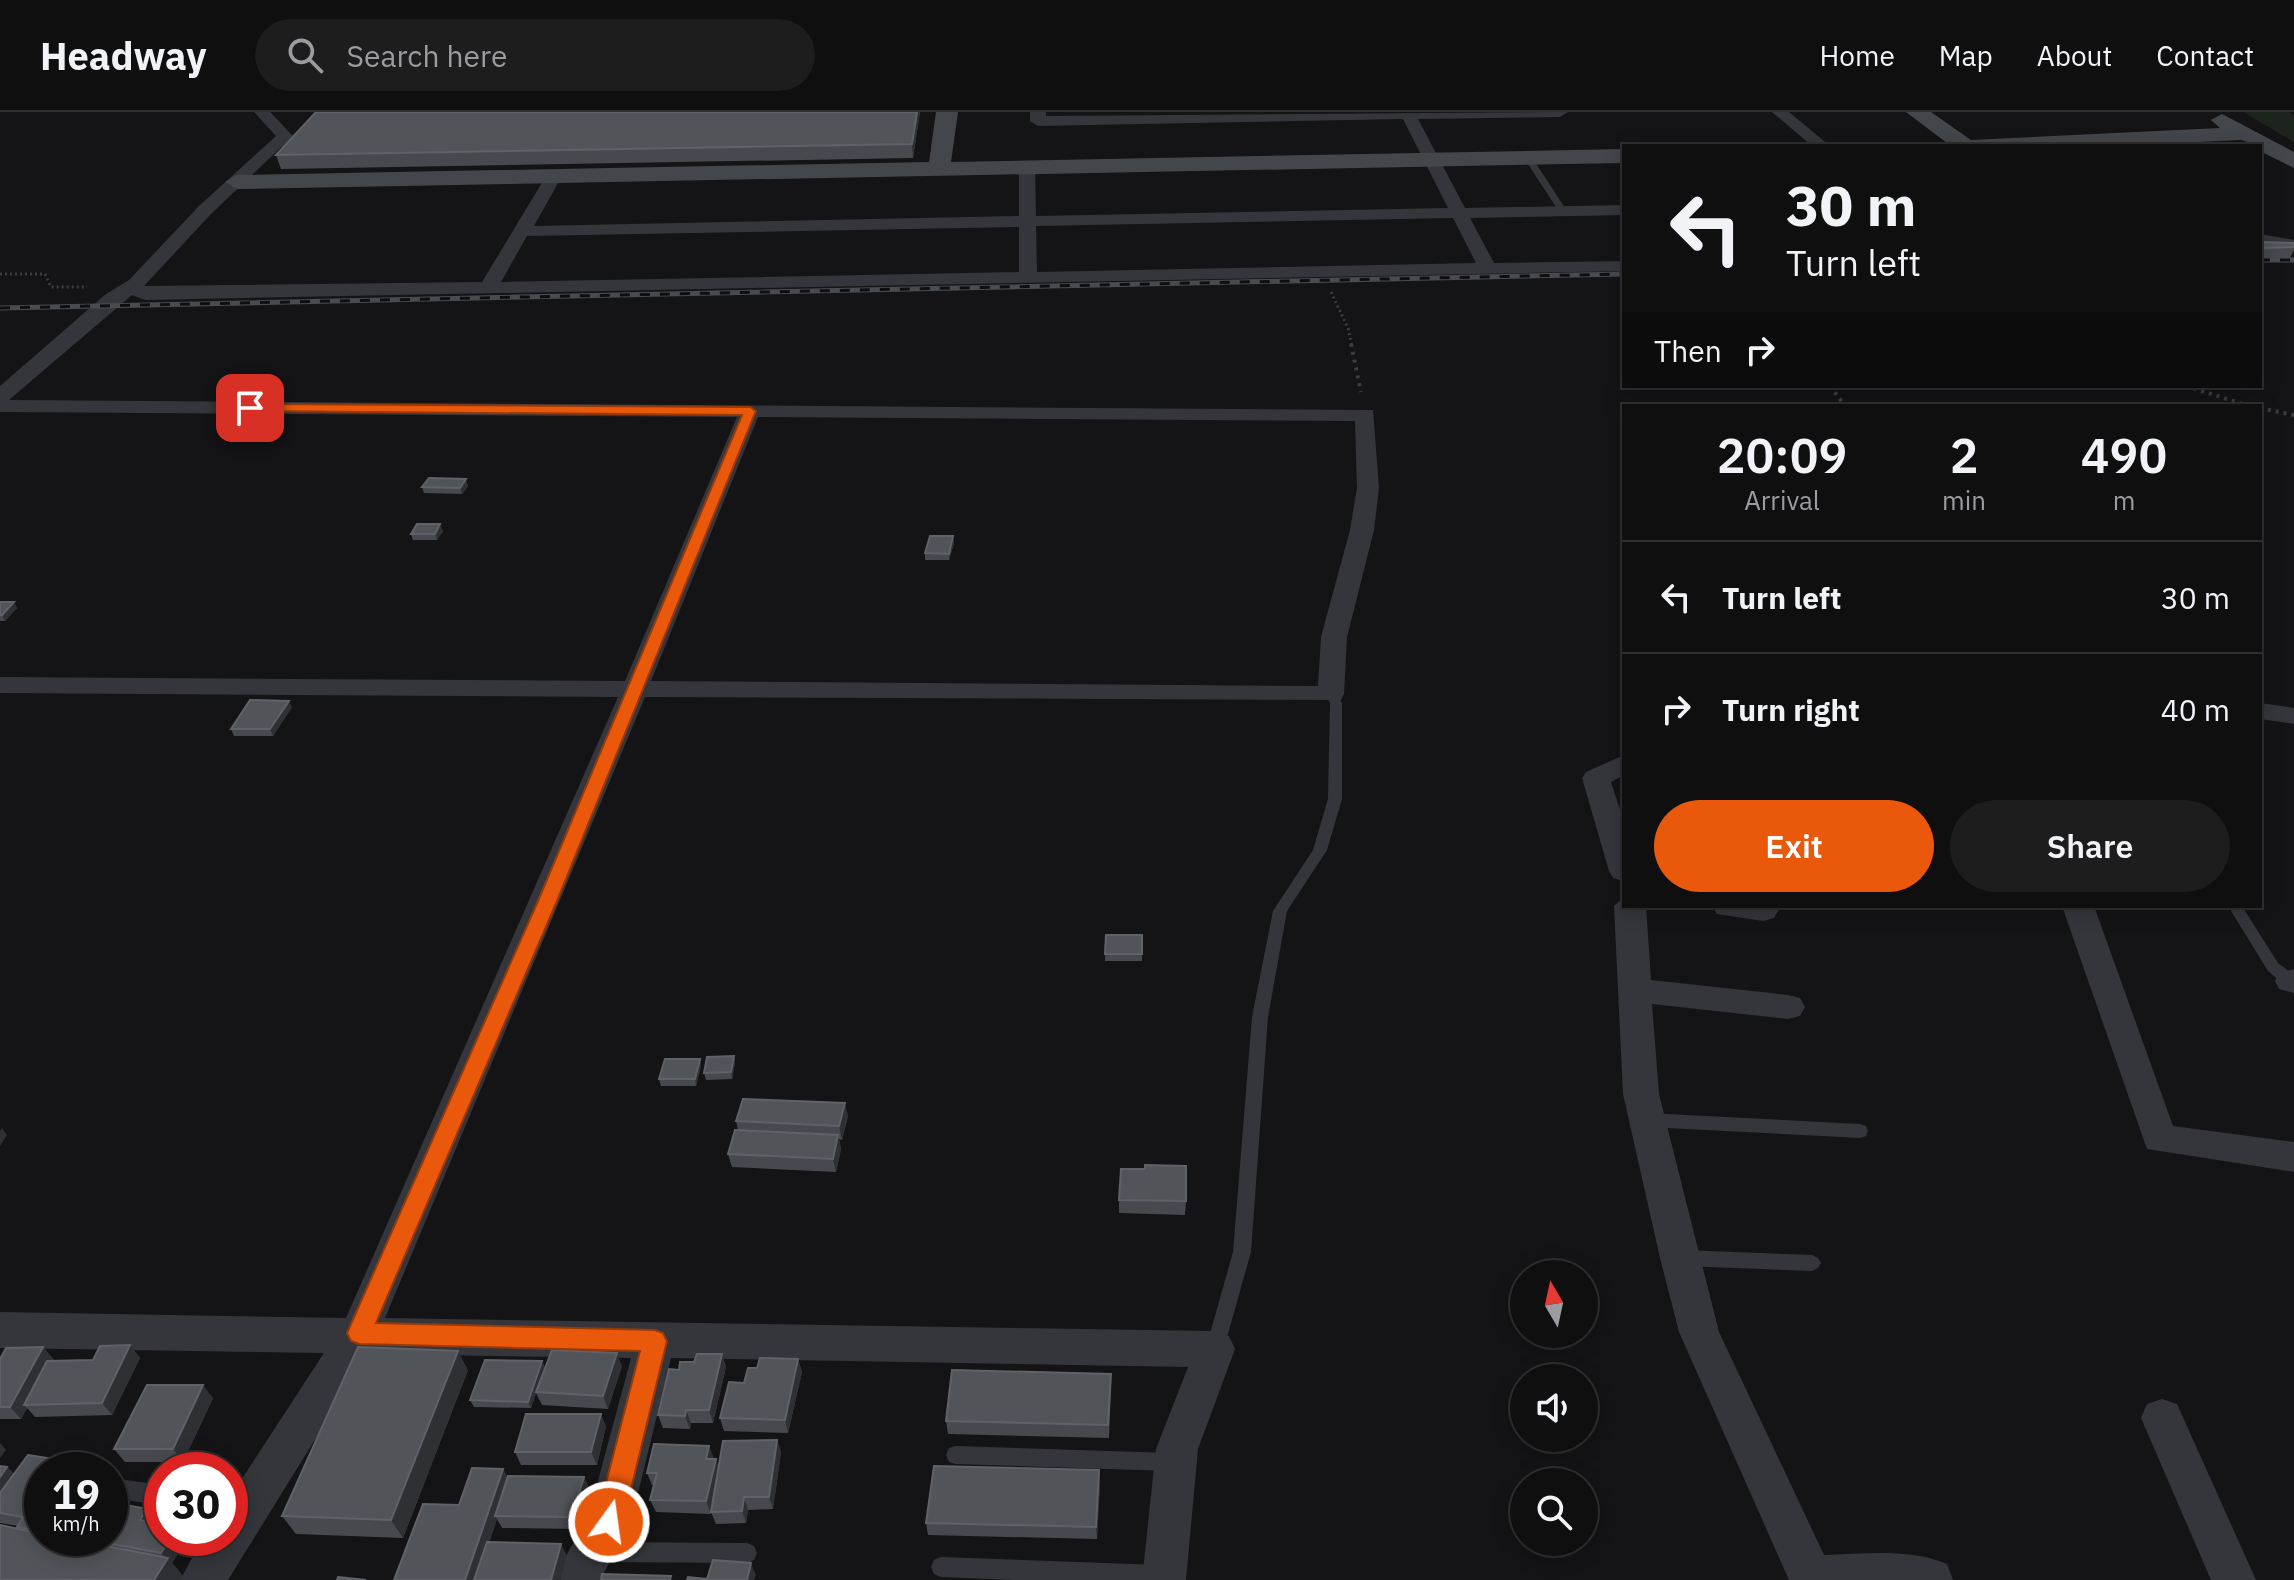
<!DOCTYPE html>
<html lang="en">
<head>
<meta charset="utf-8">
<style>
	:root { --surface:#0f0f10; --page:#1d1d1e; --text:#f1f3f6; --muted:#9b9c9f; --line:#2f2f30; --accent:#ea580c }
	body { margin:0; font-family:"IBM Plex Sans",sans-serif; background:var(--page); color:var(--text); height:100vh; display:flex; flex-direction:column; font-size:30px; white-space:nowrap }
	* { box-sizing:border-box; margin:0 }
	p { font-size:26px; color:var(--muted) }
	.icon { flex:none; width:44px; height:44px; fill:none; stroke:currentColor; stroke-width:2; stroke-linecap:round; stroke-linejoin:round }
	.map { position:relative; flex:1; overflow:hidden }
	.sheet { position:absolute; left:1622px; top:292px; width:640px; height:504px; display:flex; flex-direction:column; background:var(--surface); border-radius:0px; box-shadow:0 4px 20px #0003,0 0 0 2px var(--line) }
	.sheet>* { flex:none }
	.banner { position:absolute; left:1622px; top:32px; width:640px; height:244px; border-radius:0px; box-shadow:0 4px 20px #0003,0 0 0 2px var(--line); background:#0f0f10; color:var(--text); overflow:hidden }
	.needle { width:52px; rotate:351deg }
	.fabs { position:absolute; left:1510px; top:1148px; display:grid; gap:16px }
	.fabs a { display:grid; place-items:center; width:88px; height:88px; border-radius:50%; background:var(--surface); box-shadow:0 4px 20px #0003,0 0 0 2px var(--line); font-size:40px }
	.speed { position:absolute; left:24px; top:1340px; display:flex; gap:16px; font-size:40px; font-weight:700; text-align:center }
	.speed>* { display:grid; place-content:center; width:104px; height:104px; border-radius:50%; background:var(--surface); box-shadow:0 4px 20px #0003,0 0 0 2px var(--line); line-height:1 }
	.speed small { font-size:20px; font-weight:400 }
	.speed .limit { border:12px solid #d22; background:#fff; color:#111 }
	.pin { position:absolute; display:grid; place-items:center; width:68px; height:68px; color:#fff; margin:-34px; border-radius:16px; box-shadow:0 4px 12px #0006 }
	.me { position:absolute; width:88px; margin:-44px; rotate:14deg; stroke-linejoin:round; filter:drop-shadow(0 0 6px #0008) }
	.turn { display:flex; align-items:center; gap:28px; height:168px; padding:0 32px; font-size:36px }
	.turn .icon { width:104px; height:104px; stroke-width:2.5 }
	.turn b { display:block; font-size:56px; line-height:68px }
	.then { display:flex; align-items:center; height:76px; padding:0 32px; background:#0003; gap:16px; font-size:30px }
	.eta { display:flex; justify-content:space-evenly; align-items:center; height:136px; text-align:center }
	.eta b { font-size:48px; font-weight:600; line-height:56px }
	.primary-button { display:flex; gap:16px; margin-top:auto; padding:16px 32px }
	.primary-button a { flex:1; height:92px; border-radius:48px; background:var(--accent); color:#fff; font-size:32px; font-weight:600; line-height:92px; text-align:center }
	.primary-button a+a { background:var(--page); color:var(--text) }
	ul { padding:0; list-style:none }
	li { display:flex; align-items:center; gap:24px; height:112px; padding:0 32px; border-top:2px solid var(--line) }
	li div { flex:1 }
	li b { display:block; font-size:30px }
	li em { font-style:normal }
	header { display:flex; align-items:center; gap:48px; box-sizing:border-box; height:112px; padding:0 40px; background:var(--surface); border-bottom:2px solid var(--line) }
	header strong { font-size:38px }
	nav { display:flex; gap:44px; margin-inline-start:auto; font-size:28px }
	.search { width:560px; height:72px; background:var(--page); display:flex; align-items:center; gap:20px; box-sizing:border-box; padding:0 28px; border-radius:44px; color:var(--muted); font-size:30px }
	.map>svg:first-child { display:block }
</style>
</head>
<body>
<header>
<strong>Headway</strong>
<div class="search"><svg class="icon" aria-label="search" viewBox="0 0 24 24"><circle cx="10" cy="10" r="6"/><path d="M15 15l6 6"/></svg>Search here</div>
<nav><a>Home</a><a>Map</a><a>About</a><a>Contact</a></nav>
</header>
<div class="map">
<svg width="2294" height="1468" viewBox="0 0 2294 1468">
	<rect width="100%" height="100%" fill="#141416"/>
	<path fill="#1c241d" d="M2243 0H2289L2294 3V30Z"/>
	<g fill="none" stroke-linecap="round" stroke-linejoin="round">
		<g stroke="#3b3d42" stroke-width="3" stroke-dasharray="2 3" stroke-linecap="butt">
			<path d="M0 162H45L51 175H87"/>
			<path d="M1331 180 1348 216 1352 234"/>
		</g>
		<g stroke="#3b3d42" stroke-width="4" stroke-dasharray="3 5" stroke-linecap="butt">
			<path d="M1351 232 1361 280"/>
			<path d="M1830 274 1845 294"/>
			<path d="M2186 274 2249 294"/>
			<path d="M2260 296 2294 303"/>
		</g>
		<g fill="#35363b" fill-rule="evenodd">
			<path d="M1525 44H1531L1567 99 1566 101H1560L1524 46Z"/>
			<path d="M1331 578 1335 579 1342 591V687L1327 738 1287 799 1268 905 1251 1140 1224 1236 1222 1242 1215 1244 1208 1242 1206 1236 1233 1140 1252 905 1273 799 1313 738 1328 687 1330 591 1325 582Z"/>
			<path d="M2228 794H2242L2278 851 2294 863V881L2289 879 2285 873 2268 859Z"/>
			<path d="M1647 1001 1860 1012 1866 1014 1868 1019 1866 1024 1860 1026 1647 1015 1641 1013 1639 1008 1641 1003Z"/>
			<path d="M1683 1138 1812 1143 1818 1146 1821 1151 1818 1156 1812 1159 1683 1154 1677 1151 1674 1146 1677 1141Z"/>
			<path d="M956 1334 1172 1341 1179 1343 1182 1350 1179 1357 1172 1359 956 1352 949 1350 946 1343 949 1336Z"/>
			<path d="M110 1366 162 1373V1393L110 1386Z"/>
			<path d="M599 1430 747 1431 754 1434 757 1441 754 1448 747 1451 599 1450 592 1447 589 1440 592 1433Z"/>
			<path d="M941 1445 1160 1453 1167 1456 1170 1463 1168 1468H1013L941 1465 934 1462 931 1455 934 1448Z"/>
		</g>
		<g fill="#35363b" fill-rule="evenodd">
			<path d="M254 0H270L293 24 211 102 144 174 482 170 546 64 554 59 562 64 534 114 1019 104V55L1027 50 1035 55 1036 104 1448 96 1403 7 1038 14 1030 9V0H1046V4L1568 0 1560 5 1418 7 1465 96 1624 93V103L1470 106 1494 151 1624 149V159L145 188 132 183 9 288 1373 298 1379 376 1374 418 1347 525 1344 582 1341 588 645 585 385 1206 1215 1219 1229 1224 1235 1237 1198 1337 1186 1468H1142L1156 1337 1188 1255 671 1246 631 1410 600 1468H553L589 1402 631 1246 368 1242 228 1468H180L203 1426H230V1385L324 1241 0 1236V1200L346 1206 618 585 0 581V565L625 569 737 305 0 300V274L106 182 129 168 199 94 276 24ZM1453 106 1476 151 1037 160 1036 114ZM1019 115V160L501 170 527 124ZM758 305 1355 309 1357 376 1350 418 1321 525 1318 574 651 569Z"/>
			<path d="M1772 0H1789L1830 34H1812Z"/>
			<path d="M2260 122 2294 128V138L2260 132Z"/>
			<path d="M2260 591 2294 596V612L2260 607Z"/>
			<path d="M1624 643V663L1611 670 1624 710V769L1613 766 1609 759 1582 666 1586 660Z"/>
			<path d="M1624 785V794H1646L1651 868 1788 883 1800 886 1805 895 1800 904 1788 907 1652 892 1659 982 1719 1220 1824 1443C1864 1442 1909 1436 1947 1452L1953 1468H1789L1679 1220 1660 1146 1623 982 1614 794Z"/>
			<path d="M1712 794H1776L1779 798 1774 806 1763 809 1717 802Z"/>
			<path d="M2062 794H2094L2173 1014 2294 1030V1060L2147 1037Z"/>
			<path d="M2294 857V881L2279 877 2275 869 2279 861Z"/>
			<path d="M2162 1287 2177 1292 2256 1468H2211L2141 1306 2147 1292Z"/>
		</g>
		<g fill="#43464b" fill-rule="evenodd">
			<path d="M936 0H958L951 50 1624 37V51L237 77 225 70 237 63 929 50Z"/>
			<path d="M1906 0H1931L1971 28 2220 16 2211 8 2222 2 2294 40V56L2260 39V34L2241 28 2112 34H1951Z"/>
		</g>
		<g stroke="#484b50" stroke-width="5">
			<g id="rail">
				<path d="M2260 148H2294"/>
				<path d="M0 196 1624 162"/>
			</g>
		</g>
		<use href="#rail" stroke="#0f0f11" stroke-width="3" stroke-dasharray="10" stroke-linecap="butt"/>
	</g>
	<g fill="#47494e">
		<path d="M316 0H920L913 46 281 57 276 43Z"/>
		<path d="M2260 130 2294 131V138L2290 146H2260Z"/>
		<path d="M468 374 462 382 424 381 422 375Z"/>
		<path d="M443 419 437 428H413L411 422Z"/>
		<path d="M953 424 954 431 949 448H925V441Z"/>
		<path d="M0 490 17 496 5 509H0Z"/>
		<path d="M292 595 273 624H234L231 617Z"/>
		<path d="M1106 823H1142V849H1105Z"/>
		<path d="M734 944 735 951 732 967 706 968 704 961Z"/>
		<path d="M700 947 701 954 696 974H661L659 967Z"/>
		<path d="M848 1004 842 1028 839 1027 841 1037 836 1060 732 1055 728 1042 738 1018 736 1009Z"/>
		<path d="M1145 1057 1186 1089 1185 1103 1119 1101V1088Z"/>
		<path d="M130 1233 140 1246 112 1303 35 1305 27 1296 21 1307H0V1247L43 1235 54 1248H93Z"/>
		<path d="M722 1242 726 1255 713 1311H691L690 1317 663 1316 658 1303 679 1258Z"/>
		<path d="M798 1247 802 1260 788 1321 724 1319 720 1306 744 1271 757 1256Z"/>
		<path d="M542 1249 545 1256 622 1254 608 1297 542 1293 536 1281 531 1296 474 1295 470 1288Z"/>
		<path d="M468 1258 403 1426 296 1422 282 1404Z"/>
		<path d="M1111 1275 1109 1326 948 1322 946 1309Z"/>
		<path d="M213 1286 183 1350H125L114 1337Z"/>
		<path d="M606 1314 597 1353H521L515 1340Z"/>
		<path d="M777 1328 781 1340 773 1397 748 1398 746 1411 716 1412 711 1400 712 1397 711 1402 656 1400 650 1388 654 1373H652L647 1361 714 1347 719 1354Z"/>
		<path d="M66 1349 73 1358H42V1426H110L147 1397 157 1409 156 1411 187 1427 172 1451 183 1464 181 1468H0L20 1417 18 1414 0 1411V1354L7 1355 14 1362Z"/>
		<path d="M503 1357 507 1365H584L590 1378 578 1417 502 1416 497 1407 489 1430 567 1444 561 1468H394L459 1393Z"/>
		<path d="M1100 1371 1097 1427 928 1423 926 1411Z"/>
	</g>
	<g fill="#2e3033">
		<path d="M917 0H920L913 46 912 32Z"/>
		<path d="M466 367 468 374 462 382 460 376Z"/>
		<path d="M440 412 443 419 437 428 435 422Z"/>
		<path d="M953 424 954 431 949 448V442Z"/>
		<path d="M14 490 17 496 5 509 2 503Z"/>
		<path d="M289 589 292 595 273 624 270 617Z"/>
		<path d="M734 944 735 951 732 967 731 960Z"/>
		<path d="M700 947 701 954 696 974 695 967Z"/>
		<path d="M845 991 848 1004 842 1028 839 1014Z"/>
		<path d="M2 1016 7 1023 0 1034V1019Z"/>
		<path d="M838 1023 841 1037 836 1060 833 1047Z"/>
		<path d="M130 1233 140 1246 112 1303 102 1291Z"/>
		<path d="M43 1235 54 1248 24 1293 27 1296 21 1307 10 1295Z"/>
		<path d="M458 1239 468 1258 403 1426 391 1408Z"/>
		<path d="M617 1241 622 1254 608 1297 603 1284Z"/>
		<path d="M722 1242 726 1255 713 1311 709 1298Z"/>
		<path d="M798 1247 802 1260 788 1321 785 1308Z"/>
		<path d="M542 1249 545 1256 531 1296 528 1290Z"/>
		<path d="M203 1273 213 1286 183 1350 173 1337Z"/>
		<path d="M686 1298 691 1311 690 1317 685 1304Z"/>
		<path d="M601 1302 606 1314 597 1353 591 1340Z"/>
		<path d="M777 1328 781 1340 773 1397 769 1385Z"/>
		<path d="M0 1331 6 1338 0 1346Z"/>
		<path d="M709 1334 714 1346 706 1347Z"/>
		<path d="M716 1347 721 1359 711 1402 706 1389Z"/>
		<path d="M66 1349 73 1358H59Z"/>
		<path d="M7 1355 19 1368 0 1393V1365Z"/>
		<path d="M503 1357 510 1370 495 1404 497 1407 477 1468H465Z"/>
		<path d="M1099 1358 1100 1371 1097 1427 1096 1415Z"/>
		<path d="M584 1365 590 1378 578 1417 572 1405Z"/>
		<path d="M744 1385 748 1398 746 1411 742 1399Z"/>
		<path d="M147 1397 157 1409 150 1420 140 1408Z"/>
		<path d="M170 1426 187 1427 172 1451 183 1464 181 1468H154L167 1448 161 1441Z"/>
		<path d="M561 1432 567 1444 561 1468H551Z"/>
		<path d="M751 1451 756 1463 754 1468H747Z"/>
	</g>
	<g fill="#515459" stroke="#5f6268" stroke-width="2">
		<path d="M316 0H917L912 32 276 43Z"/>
		<path d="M2260 130 2294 131V135L2260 136Z"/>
		<path d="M429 366 466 367 460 376 422 375Z"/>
		<path d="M417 412H440L435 422H411Z"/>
		<path d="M930 424H953L949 442 925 441Z"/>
		<path d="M0 490H14L2 503H0Z"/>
		<path d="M250 588 289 589 270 617H231Z"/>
		<path d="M1106 823H1142V842H1105Z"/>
		<path d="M734 944 731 960 704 961 707 945Z"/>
		<path d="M665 947H700L695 967H659Z"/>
		<path d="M743 987 845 991 839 1014 736 1009Z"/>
		<path d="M735 1018 838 1023 833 1047 728 1042Z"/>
		<path d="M1145 1053 1186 1054V1089L1119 1088 1121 1057H1145Z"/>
		<path d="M130 1233 102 1291 24 1293 47 1249 93 1248 100 1234Z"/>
		<path d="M43 1235 10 1295H0V1247L6 1236Z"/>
		<path d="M358 1235 458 1239 391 1408 282 1404Z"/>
		<path d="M552 1238 617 1241 603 1284 536 1280Z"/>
		<path d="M697 1242H722L709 1298H686L685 1304 658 1303 669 1257 679 1258 680 1250H694Z"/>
		<path d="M760 1246 798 1247 785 1308 720 1306 729 1270 744 1271 748 1256H757Z"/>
		<path d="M485 1248 542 1249 528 1290 470 1288Z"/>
		<path d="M952 1258 1111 1262 1108 1313 946 1309Z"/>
		<path d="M147 1273H203L173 1337H114Z"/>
		<path d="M526 1302H601L591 1340H515Z"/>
		<path d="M777 1328 769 1385H744L742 1399 711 1400 723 1329Z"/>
		<path d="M654 1332 709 1334 706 1347H716L706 1389 650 1388 657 1361H647Z"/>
		<path d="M28 1343 66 1349 59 1358H42V1419L17 1415 23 1405 0 1401V1381Z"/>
		<path d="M0 1354 7 1355 0 1365Z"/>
		<path d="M934 1354 1099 1358 1096 1415 926 1411Z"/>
		<path d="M472 1356 503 1357 465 1468H394L423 1392 459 1393Z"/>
		<path d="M508 1364 584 1365 572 1405 495 1404Z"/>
		<path d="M110 1390 147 1397 140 1408 162 1412V1426H170L161 1441 79 1426H110Z"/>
		<path d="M0 1413 42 1422V1426H65L168 1446 154 1468H0Z"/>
		<path d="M487 1430 561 1432 551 1468H474Z"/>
		<path d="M713 1448 751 1451 747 1468H687L688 1465 707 1467Z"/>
		<path d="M602 1462 671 1464 670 1468H601Z"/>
		<path d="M338 1465 366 1468H337Z"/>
	</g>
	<path fill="#ea580c" stroke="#983908" stroke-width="2" d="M250 292 750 295 756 299 557 789 376 1211 655 1218 663 1221 667 1229 623 1410 619 1420 609 1423 600 1420 596 1410 640 1239 359 1232 351 1229 347 1221 538 789 742 303 245 299 244 296Z"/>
</svg>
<div class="fabs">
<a><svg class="needle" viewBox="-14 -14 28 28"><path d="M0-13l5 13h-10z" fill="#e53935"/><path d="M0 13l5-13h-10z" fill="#9b9c9f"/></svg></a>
<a><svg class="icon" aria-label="sound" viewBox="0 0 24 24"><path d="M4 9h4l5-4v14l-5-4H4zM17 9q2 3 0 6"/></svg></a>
<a><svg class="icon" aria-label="search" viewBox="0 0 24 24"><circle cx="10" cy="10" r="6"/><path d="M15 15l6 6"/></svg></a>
</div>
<div class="speed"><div>19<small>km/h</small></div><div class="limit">30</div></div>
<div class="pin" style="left:250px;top:296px;background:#d93025"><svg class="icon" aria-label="arrive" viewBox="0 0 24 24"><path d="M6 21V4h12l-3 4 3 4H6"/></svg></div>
<svg class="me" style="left:609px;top:1410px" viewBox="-20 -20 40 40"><circle r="17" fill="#ea580c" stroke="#fff" stroke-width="3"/><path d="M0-11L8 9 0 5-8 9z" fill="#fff"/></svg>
<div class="banner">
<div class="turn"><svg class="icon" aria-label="left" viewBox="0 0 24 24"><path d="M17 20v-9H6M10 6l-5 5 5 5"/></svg><div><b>30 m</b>Turn left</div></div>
<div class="then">Then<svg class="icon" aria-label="right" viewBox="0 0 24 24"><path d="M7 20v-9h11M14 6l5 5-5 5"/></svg></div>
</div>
<section class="sheet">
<div class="eta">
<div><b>20:09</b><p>Arrival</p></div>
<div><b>2</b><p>min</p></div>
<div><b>490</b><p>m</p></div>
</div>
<ul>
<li><svg class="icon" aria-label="left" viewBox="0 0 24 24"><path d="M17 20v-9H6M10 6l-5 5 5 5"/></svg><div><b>Turn left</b></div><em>30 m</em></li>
<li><svg class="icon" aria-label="right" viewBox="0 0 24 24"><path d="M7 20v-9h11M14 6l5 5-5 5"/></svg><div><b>Turn right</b></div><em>40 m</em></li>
</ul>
<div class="primary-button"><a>Exit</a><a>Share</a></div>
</section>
</div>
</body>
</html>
